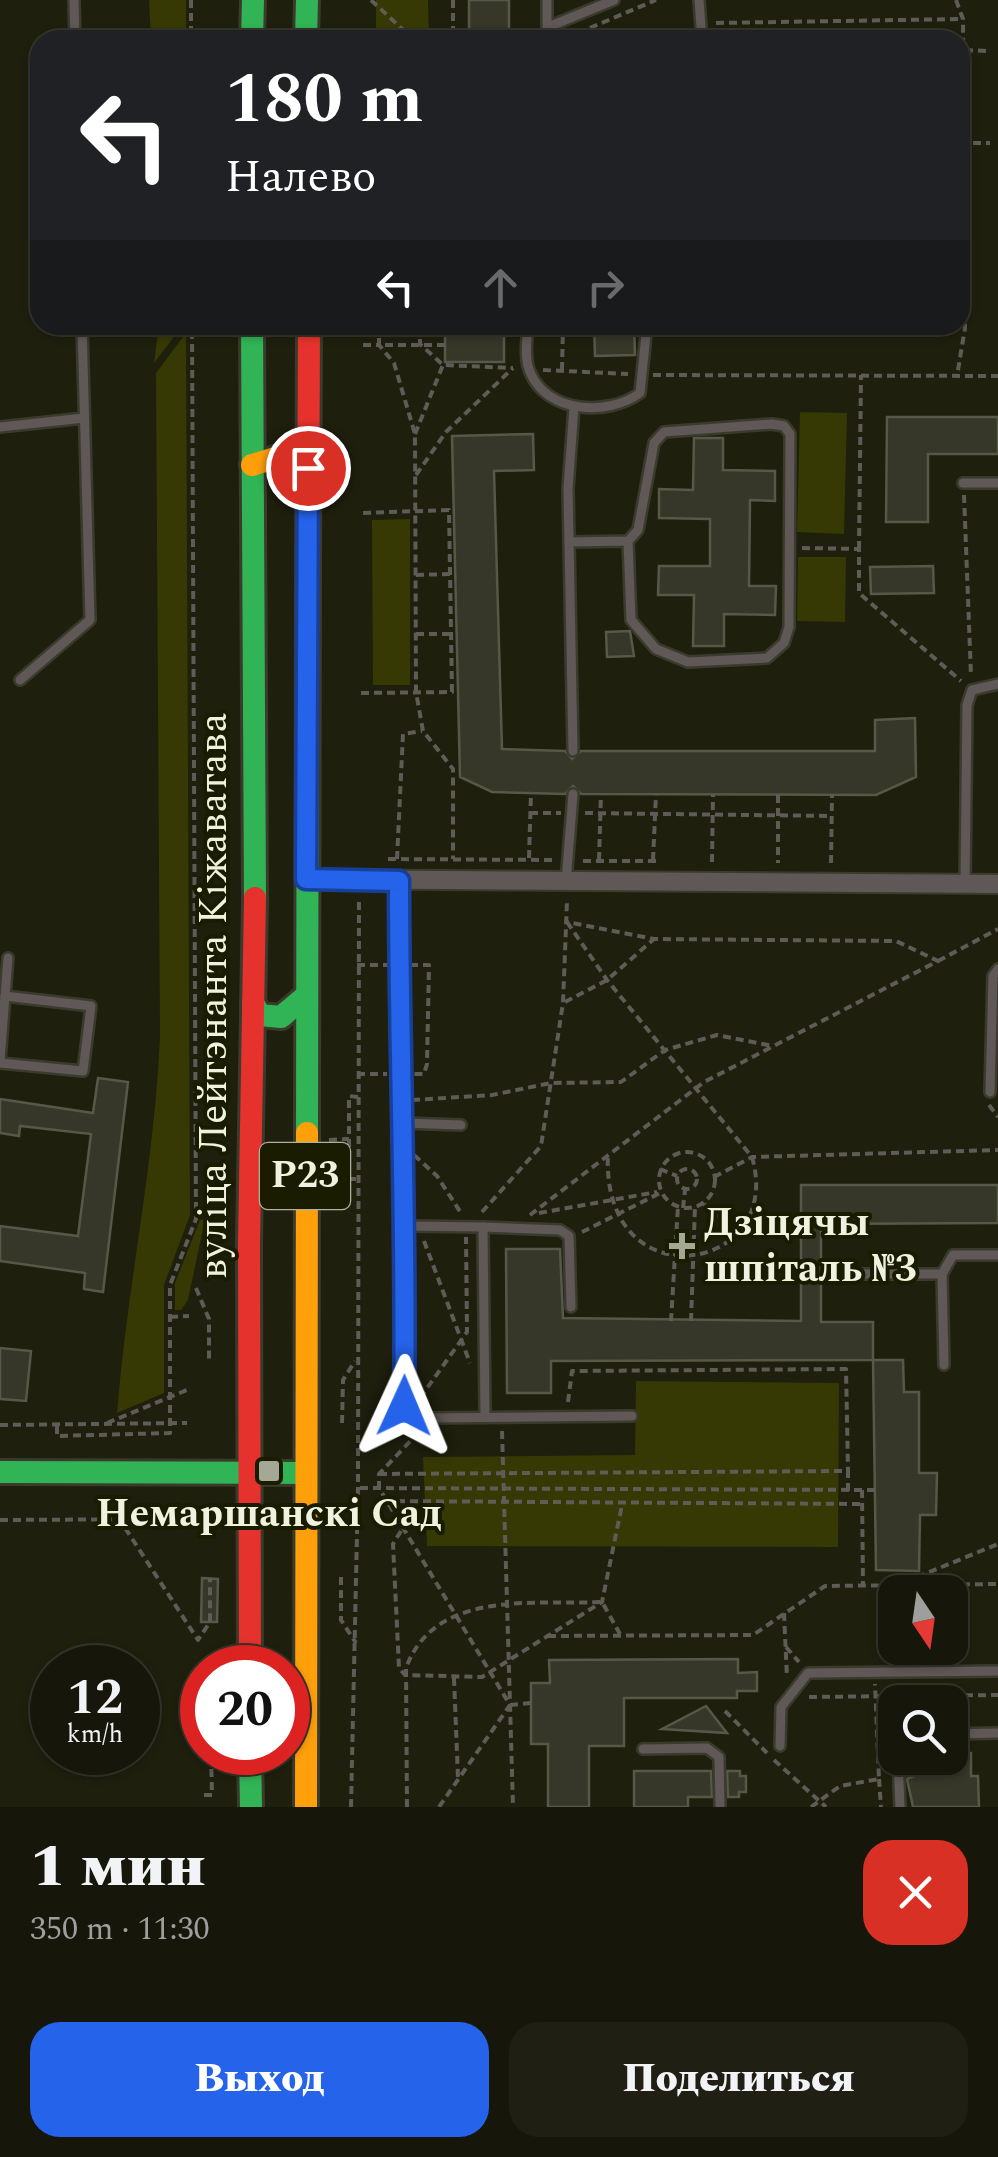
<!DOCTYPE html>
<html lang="ru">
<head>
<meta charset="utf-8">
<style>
	:root { --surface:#16170a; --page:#1f2013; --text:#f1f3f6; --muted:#9e9f9c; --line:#35362b; --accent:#2563eb }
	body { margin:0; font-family:Spectral,serif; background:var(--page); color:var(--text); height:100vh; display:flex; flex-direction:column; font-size:38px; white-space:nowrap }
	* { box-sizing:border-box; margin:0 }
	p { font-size:32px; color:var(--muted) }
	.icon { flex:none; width:55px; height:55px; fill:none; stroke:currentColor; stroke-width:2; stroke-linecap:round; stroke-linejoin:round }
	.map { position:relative; height:1807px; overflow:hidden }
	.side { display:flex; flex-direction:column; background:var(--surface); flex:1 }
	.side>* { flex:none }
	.hud { position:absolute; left:30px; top:30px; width:940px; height:305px; border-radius:30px; box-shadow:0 2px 8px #0004,0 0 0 2px var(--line); background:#202124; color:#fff; overflow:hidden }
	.needle { width:65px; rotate:167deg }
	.tools { position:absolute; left:878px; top:1575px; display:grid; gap:20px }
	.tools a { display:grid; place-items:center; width:90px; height:90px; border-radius:20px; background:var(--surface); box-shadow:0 2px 8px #0004,0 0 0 2px var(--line); font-size:50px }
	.speed { position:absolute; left:30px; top:1645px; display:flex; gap:20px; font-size:50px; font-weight:700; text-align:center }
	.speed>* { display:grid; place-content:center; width:130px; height:130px; border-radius:50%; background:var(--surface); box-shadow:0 2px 8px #0004,0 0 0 2px var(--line); line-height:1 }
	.speed small { font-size:25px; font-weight:400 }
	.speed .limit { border:15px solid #d22; background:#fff; color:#111 }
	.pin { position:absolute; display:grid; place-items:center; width:85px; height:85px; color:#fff; margin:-42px; border:5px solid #fff; border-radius:50%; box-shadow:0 2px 10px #0007 }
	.me { position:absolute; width:110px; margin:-55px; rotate:1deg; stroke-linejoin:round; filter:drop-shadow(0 0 8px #0008) }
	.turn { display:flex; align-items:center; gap:35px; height:210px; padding:0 30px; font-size:45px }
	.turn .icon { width:130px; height:130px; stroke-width:2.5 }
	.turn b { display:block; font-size:70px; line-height:85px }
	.lanes { display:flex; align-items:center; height:95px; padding:0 30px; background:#0003; justify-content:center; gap:50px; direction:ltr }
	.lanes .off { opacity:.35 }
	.round { display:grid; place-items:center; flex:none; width:105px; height:105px; border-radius:30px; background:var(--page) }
	.summary { display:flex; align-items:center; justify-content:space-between; height:170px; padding:0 30px }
	h1 { font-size:60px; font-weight:800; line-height:75px }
	.primary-button { display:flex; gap:20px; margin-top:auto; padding:20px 30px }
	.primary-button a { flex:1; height:115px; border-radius:30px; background:var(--accent); color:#fff; font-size:40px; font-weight:800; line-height:115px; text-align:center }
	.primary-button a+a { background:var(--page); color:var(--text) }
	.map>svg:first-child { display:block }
</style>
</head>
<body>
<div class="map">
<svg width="998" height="1807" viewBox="0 0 998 1807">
	<rect width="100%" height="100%" fill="#1e1f0d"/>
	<g fill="#363903">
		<path d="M149 0H186V40H151Z"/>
		<path d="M376 0H428L429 40H376Z"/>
		<path d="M159 325H183L154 363Z"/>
		<path d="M186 333 190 1215 164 1285V1393L117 1413C127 1286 155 1163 160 1035L156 373Z"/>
		<path d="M800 412 847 413 844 534 797 532Z"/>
		<path d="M410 519V685H373L372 520Z"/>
		<path d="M798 557H846L845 622 797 621Z"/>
		<path d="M205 1219 188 1300 181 1310H175V1283L200 1220Z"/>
		<path d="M636 1381 839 1383 838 1547 427 1546 423 1457 635 1455Z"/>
	</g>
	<g fill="#363728" stroke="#565848" stroke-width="2.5">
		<rect x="469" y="0" width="40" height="31"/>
		<rect x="445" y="325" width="59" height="37"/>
		<path d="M594 325H634L635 355 595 356Z"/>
		<path d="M887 417H998V454H928V522H886Z"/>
		<path d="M533 434 534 470 494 471 502 749 565 751 572 759 581 751H875V720L915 718 916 777 876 795 581 794 573 786 565 794 492 792 460 777 452 436Z"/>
		<path d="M694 438H723V470L775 471V501L750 500 749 586H776L775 615 724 614V646H693L694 595H658L659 566H710V519L659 518V489L693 490Z"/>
		<path d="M933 566 934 593 871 594 870 567Z"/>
		<path d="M630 631 634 656 607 657 606 632Z"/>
		<path d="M98 1078 128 1082 103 1292 84 1289 85 1273 0 1261V1226L78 1236 91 1134 20 1126 19 1136 0 1133V1099L93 1113Z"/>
		<path d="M801 1185H998V1223L821 1224V1322H873V1360L551 1361V1393H507L506 1249H560L563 1318 801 1321Z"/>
		<path d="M0 1348 31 1351 26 1401 0 1399Z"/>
		<path d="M873 1360H903L904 1392H919V1473H937L936 1515H920L919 1571 876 1570Z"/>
		<path d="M202 1578 218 1579 217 1622H201Z"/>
		<path d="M738 1659V1673L757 1672V1691H737V1698H624V1746H589V1807H548V1744H531V1683H550L549 1660Z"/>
		<path d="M706 1706 727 1733 662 1729Z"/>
		<path d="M950 1753H971V1776H978L979 1807H913L907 1779 936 1767 935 1758H950Z"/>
		<path d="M634 1771H711L712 1797H688V1807H634Z"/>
		<path d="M727 1771H740V1776H746V1792H739V1797H728Z"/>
	</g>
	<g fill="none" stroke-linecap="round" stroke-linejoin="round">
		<g stroke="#3a3b2c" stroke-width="14">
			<g id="lane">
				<path d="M74 0 75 40"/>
				<path d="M699 0 702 40"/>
				<path d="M548 27 614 0"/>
				<path d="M547 40V0"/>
				<path d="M528 325C527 340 524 358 530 372 547 414 609 416 640 393L647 325"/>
				<path d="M0 427 84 418"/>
				<path d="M963 483H998"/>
				<path d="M569 542 628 541 638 530 654 443 664 432 772 424 784 426 790 434 789 627 784 643 767 658 688 662 656 649 631 620 628 541"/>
				<path d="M20 680 90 620 82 325"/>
				<path d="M573 751 568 488 574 407"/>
				<path d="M399 881 404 1406 418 1417 429 1418 632 1416"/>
				<path d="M566 882 573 794"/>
				<path d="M965 884 967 705 972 690 998 684"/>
				<path d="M0 1060 8 958"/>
				<path d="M0 1063 83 1071 91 1006 5 996"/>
				<path d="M990 1092 993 976 998 969"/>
				<path d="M404 1123 461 1125"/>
				<path d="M406 1226 483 1227 485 1415"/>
				<path d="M483 1227 560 1230 569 1236 571 1307"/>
				<path d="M858 1274H942L953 1255H998"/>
				<path d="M942 1274 944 1365"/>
				<path d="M950 1734 998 1733"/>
				<path d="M780 1746 781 1707 808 1673 998 1671"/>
				<path d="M643 1749 707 1748 719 1757 720 1807"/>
				<path d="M898 1758 900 1807"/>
			</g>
		</g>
		<g stroke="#3a3b2c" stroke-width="22">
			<path id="street" d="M306 879 998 884"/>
		</g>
		<g stroke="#3a3b2c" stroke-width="28">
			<g id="fast">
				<path d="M252 40 253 0"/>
				<path d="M306 40 307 0"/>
				<path d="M252 325 255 898"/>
				<path d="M253 1003 260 1015 281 1017 306 996"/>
				<path d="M307 1133 308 574"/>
				<path d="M0 1472 306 1473"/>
				<path d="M250 1752 251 1807"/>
			</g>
		</g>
		<g stroke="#3a3b2c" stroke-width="28">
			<g id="slow">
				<path d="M252 465 285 455 300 457 308 467"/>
				<path d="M306 1807 307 1133"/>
			</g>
		</g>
		<g stroke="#3a3b2c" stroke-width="28">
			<g id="jam">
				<path d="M308 574 309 325"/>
				<path d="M250 1668 249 1243 255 898"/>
			</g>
		</g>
		<g stroke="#5f5b56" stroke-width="4" stroke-dasharray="8 5" stroke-linecap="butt">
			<path d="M191 0V40"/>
			<path d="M371 0 414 40"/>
			<path d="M453 0V40"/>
			<path d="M956 0 963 19 965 328 957 376"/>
			<path d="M716 23 962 19"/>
			<path d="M566 38 656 0"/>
			<path d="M965 50 986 51"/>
			<path d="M960 143H990"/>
			<path d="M379 325V345H445"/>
			<path d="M420 326V344L443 365 513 368"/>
			<path d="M363 345H379L394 363 415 434 416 692 423 731 453 769V859"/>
			<path d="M543 370 628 374"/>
			<path d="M562 370 563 325"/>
			<path d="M653 375 998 376"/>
			<path d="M415 434 443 365"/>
			<path d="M416 475 446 432 513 368"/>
			<path d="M964 495 971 676"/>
			<path d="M802 548 859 549V593L961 681"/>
			<path d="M859 549 861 375"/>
			<path d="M416 575 450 574"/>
			<path d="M416 634H451"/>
			<path d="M361 693 452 692 449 510 362 513"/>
			<path d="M778 795V863"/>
			<path d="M530 813H561"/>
			<path d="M585 813 832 816"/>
			<path d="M529 858 531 793"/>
			<path d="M388 859 553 860"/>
			<path d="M397 859 403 734 422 731"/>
			<path d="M599 860 601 794"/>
			<path d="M653 860 656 794"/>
			<path d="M583 861H658"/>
			<path d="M712 862 713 795"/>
			<path d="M831 863 832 795"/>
			<path d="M567 922 607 980 752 1157C786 1274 600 1304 608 1153"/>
			<path d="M938 961 998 929"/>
			<path d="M357 965H388"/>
			<path d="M410 965H429L427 1064 424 1074H412"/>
			<path d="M565 1002 607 980 654 939"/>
			<path d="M357 1074H387"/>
			<path d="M358 1097 349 1096V1179H358"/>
			<path d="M412 1100 492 1095 551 1083 621 1082 665 1050 717 1035 773 1046"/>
			<path d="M989 1105 998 1117"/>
			<path d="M329 1140 349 1139"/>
			<circle cx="687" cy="1180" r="28"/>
			<path d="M414 1155 437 1176 461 1213"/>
			<circle cx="687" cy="1179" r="10"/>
			<path d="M660 1169 677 1176"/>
			<path d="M714 1177 752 1157 998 1150"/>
			<path d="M704 1204 738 1233"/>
			<path d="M683 1208 685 1190"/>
			<path d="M482 1212 541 1146 563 1003 567 901"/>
			<path d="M539 1213 657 1192"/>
			<path d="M530 1215 704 1082 938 961 896 941 654 939 567 922"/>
			<path d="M582 1232 662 1192"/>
			<path d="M424 1241 470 1363"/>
			<path d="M196 1288 209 1319V1362"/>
			<path d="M170 1317 189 1316"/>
			<path d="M671 1321 678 1206"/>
			<path d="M691 1321 695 1206"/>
			<path d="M420 1398 467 1332 466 1237"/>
			<path d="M568 1402 572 1371 846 1369 848 1471"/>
			<path d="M107 1423 187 1390"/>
			<path d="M342 1423 343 1380 355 1361"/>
			<path d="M0 1425 187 1423"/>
			<path d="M57 1426V1436L170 1433V1285L196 1219 192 325"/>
			<path d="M502 1431 513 1807"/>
			<path d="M419 1432 379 1474V1488L510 1705"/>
			<path d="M379 1474 848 1471V1491"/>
			<path d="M360 1488 875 1490"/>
			<path d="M862 1490 863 1585"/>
			<path d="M384 1501 862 1504"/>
			<path d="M118 1517 198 1640 210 1622V1578"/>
			<path d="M0 1520 174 1519"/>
			<path d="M401 1531 393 1544 399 1668 405 1675 482 1677 602 1602 622 1505"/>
			<path d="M341 1577V1620L356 1643"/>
			<path d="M905 1582 998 1544"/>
			<path d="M784 1613 787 1678"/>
			<path d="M548 1636 753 1635 825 1586 998 1584"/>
			<path d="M786 1647 799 1662"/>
			<path d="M454 1678 458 1778"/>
			<path d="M200 1682H202"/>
			<path d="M809 1697 998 1695"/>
			<path d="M510 1705 531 1703"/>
			<path d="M725 1711 767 1753"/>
			<path d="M774 1760 826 1807"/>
			<path d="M879 1779 881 1807"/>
			<path d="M204 1795H212L211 1752"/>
			<path d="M351 1807 358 1488 359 897"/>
			<path d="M407 1807 406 1668C435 1589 533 1605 602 1602L620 1634"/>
			<path d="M439 1807 510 1705"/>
			<path d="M811 1807 840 1786 879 1779 875 1684"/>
		</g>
		<use href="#lane" stroke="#5f5857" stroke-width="9"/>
		<use href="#street" stroke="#5f5857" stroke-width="18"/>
		<use href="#fast" stroke="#30b455" stroke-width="22"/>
		<use href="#slow" stroke="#ff9f0a" stroke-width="22"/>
		<use href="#jam" stroke="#e5322d" stroke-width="22"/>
	</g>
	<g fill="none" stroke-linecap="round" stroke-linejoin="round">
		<g stroke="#184099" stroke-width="25">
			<path id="route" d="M308 468 306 879 399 881C399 1057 407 1230 404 1406"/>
		</g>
		<use href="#route" stroke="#2563eb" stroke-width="18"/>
	</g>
	<g fill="#a6a896" stroke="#1a1c00" stroke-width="4">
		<path d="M677 1231h10v10h10v10h-10v10h-10v-10h-10v-10h10z"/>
		<rect x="257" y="1459" width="24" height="24" rx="5"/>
	</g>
	<g text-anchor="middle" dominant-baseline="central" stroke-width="8" stroke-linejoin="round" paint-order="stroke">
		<rect fill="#1a1c00" stroke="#b0b29d" stroke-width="2.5" x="260" y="1143" width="90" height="66" rx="8"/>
		<g font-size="38" font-weight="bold" fill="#f0f2e0">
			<text x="305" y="1176">Р23</text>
		</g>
		<g font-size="40" fill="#f0f2e0" stroke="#1a1c00">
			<text transform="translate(214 996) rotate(-90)">вуліца Лейтэнанта Кіжаватава</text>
		</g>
		<g font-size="40" font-weight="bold" fill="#f0f2e0" stroke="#1a1c00" text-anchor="start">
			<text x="704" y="1223">Дзіцячы<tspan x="704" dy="46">шпіталь №3</tspan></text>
			<text x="269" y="1514" text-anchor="middle">Немаршанскі Сад</text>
		</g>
	</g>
</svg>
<div class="tools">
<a><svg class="needle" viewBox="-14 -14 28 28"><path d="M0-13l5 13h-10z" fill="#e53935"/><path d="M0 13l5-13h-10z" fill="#9e9f9c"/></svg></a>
<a><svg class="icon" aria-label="search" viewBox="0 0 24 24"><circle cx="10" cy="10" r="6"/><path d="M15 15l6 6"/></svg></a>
</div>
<div class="speed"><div>12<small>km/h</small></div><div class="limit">20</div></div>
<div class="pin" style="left:308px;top:468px;background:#d93025"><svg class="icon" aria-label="arrive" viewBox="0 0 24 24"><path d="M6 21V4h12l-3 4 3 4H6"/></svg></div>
<svg class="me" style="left:404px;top:1406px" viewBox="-20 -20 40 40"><path d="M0-17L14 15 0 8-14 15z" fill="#2563eb" stroke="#fff" stroke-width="4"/></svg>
<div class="hud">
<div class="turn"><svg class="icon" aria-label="left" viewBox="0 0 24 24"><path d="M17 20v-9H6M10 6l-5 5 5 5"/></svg><div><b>180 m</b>Налево</div></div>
<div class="lanes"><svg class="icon" aria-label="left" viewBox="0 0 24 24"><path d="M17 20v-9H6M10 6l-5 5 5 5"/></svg><svg class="icon off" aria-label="ahead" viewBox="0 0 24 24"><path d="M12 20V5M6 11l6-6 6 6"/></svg><svg class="icon off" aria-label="right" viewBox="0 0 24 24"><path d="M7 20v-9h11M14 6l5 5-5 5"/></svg></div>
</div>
</div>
<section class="side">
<div class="summary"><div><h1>1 мин</h1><p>350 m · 11:30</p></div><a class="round" style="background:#d93025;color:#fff"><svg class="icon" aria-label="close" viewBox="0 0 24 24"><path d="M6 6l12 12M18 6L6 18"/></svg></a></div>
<div class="primary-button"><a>Выход</a><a>Поделиться</a></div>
</section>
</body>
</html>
